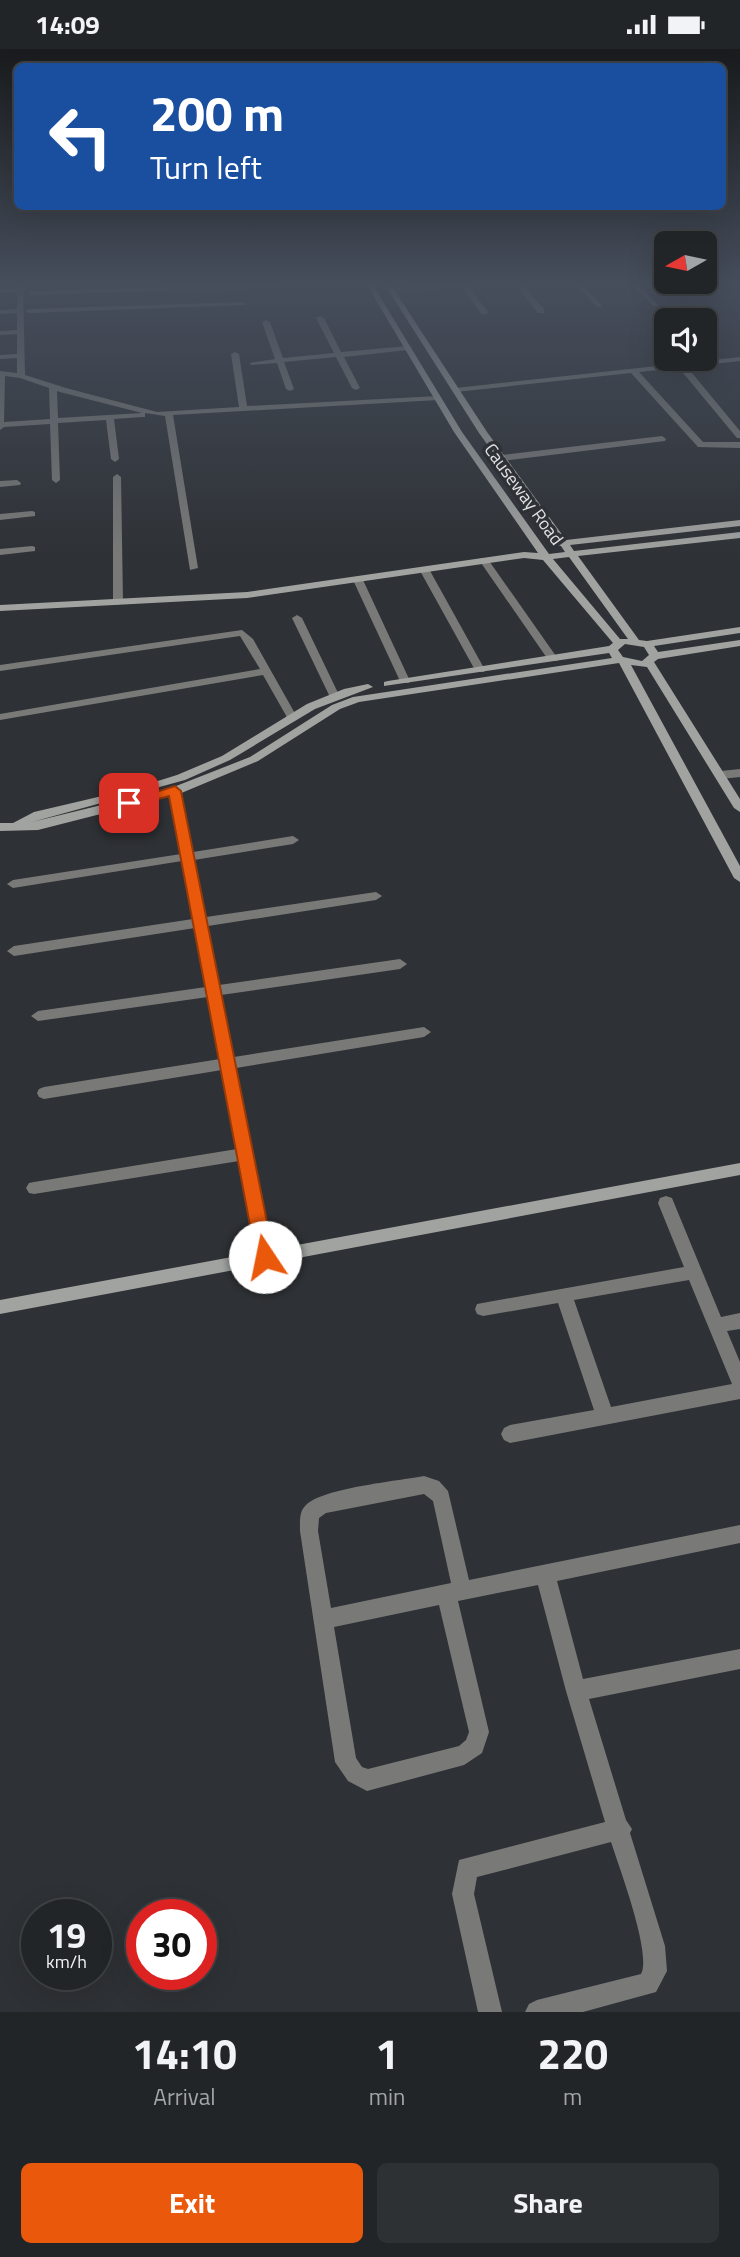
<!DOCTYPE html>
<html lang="en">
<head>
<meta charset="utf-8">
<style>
	:root { --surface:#222528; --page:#2e3134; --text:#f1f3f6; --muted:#a2a5a8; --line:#3f4245; --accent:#ea580c }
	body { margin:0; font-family:"Titillium Web",sans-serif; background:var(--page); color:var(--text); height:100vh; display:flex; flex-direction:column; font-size:26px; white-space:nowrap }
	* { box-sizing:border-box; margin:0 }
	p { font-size:23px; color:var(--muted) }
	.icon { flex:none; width:38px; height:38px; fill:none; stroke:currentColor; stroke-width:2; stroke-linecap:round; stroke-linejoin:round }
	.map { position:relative; height:1963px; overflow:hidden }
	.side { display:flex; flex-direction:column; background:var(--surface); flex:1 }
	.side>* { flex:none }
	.hud { position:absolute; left:14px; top:14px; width:712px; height:147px; border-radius:10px; box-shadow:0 7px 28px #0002,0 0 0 2px var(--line); background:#1a4fa0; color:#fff; overflow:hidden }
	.needle { width:46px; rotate:261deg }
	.controls { position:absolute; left:654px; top:182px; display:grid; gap:14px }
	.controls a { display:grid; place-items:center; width:63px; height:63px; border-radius:10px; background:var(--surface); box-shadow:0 7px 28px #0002,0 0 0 2px var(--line); font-size:35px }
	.speed { position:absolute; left:21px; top:1850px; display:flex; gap:14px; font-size:35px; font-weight:700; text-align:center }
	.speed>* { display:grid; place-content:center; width:91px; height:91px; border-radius:50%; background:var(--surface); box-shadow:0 7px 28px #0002,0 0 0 2px var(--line); line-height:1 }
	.speed small { font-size:18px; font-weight:400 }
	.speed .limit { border:10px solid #d22; background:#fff; color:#111 }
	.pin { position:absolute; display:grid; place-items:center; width:60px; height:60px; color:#fff; margin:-30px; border-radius:14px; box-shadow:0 4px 10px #0006 }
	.me { position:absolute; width:77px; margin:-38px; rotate:349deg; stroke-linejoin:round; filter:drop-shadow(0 0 5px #0008) }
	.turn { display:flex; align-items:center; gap:24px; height:147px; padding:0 21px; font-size:32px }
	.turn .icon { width:91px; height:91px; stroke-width:2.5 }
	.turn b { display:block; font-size:49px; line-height:60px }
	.eta { display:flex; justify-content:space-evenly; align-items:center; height:119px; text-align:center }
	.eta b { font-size:42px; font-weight:700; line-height:49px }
	.cta { display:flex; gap:14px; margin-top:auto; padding:14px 21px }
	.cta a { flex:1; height:80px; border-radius:10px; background:var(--accent); color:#fff; font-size:28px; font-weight:700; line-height:80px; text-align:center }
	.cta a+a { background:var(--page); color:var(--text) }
	.status { display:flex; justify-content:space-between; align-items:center; height:49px; padding:0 35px; background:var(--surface); direction:ltr }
	.status svg { height:19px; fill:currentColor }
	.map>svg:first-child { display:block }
</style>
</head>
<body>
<div class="status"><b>14:09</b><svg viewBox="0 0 49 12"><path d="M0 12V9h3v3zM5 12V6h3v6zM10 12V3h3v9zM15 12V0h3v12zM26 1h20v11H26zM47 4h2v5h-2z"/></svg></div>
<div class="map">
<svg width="740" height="1963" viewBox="0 0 740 1963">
	<rect width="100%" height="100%" fill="#2e3135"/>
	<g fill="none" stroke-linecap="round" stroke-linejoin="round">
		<g fill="#797a78" fill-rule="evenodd">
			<path d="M17 236H23L25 326 66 339 157 363 239 358 231 305 235 303 239 305 247 357 438 347 442 349 438 351 173 366 198 519 190 521 165 367 145 364V368H142L114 370 119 410 115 413 111 410 106 371 58 374 60 431 56 434 52 431 50 375 4 378 0 381V322L17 324V309L0 310V306L17 305V285L0 286V282L17 281V264L0 265V261L17 260V243L0 244V240L17 239ZM5 327 20 329 49 339 50 370 4 373ZM57 342 60 343 142 364 58 369Z"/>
			<path d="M233 236H287L284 238 31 246 28 244 31 242Z"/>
			<path d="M434 236H467L489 264 482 266 462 238 391 242 388 240Z"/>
			<path d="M516 236H522L544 260V264H538Z"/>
			<path d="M577 236H583L601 256V258H597Z"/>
			<path d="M633 236H639L657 255V257H653Z"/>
			<path d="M244 253 246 256 29 264 25 262 29 260Z"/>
			<path d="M320 267 324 269 341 303 408 297 412 299 408 301 344 308 360 339 356 341 352 339 336 308 284 313 294 340 290 342 286 340 277 314 251 316 250 314 275 310 262 273 266 271 270 273 283 309 334 304 316 269Z"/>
			<path d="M740 308V312L687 318 740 382V389H737L679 319 639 323 703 393H740V399L698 398 631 324 456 343 452 341 456 339Z"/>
			<path d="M662 387 666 390 665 392 502 412 498 409 502 406Z"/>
			<path d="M117 425 121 428 123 553 118 556 113 553V428Z"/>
			<path d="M17 431 21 434 20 436 0 438V432Z"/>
			<path d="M32 462 35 463V467L0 471V465Z"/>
			<path d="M32 497 35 498V502L0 506V500Z"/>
			<path d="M481 509H487L558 610 557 612H549L479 511Z"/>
			<path d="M421 518 429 520 485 621 484 623H476L475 621 419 520Z"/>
			<path d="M358 528 363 531 410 632 409 634H401L400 632 353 531Z"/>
			<path d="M297 566 302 569 339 646 338 648 334 649 329 646 292 569Z"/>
			<path d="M242 581 253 590 297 668 296 670H288L263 626 0 671V665L260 620 240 587 0 622V616Z"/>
			<path d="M740 720V728L721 730 715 726 721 722Z"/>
			<path d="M175 738 181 742 193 803 293 787 299 791 293 795 194 811 206 868 376 843 382 847 376 851 208 877 219 936 400 910 407 915 400 920 221 946 234 1008 424 978 431 983 424 988 236 1019 273 1208 271 1213 265 1215 259 1213 257 1208 239 1112 34 1145 29 1144 26 1139 29 1134 34 1133 237 1100 222 1021 44 1050 39 1048 37 1044 39 1040 44 1038 220 1010 208 948 38 972 31 967 38 962 206 938 195 879 14 907 7 902 14 897 193 870 182 812 13 839 7 835 13 831 181 805 169 742Z"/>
			<path d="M666 1147 672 1149 674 1154 721 1268 740 1264V1280L727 1282 740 1313V1350L510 1394 504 1391 501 1385 504 1379 510 1376 594 1361 558 1254 483 1267 477 1265 475 1260 477 1255 684 1218 658 1154 660 1149ZM689 1231 732 1335 611 1358 574 1251Z"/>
			<path d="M424 1427 439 1432 448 1442 469 1531 740 1476V1494L557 1532 583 1630 740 1600V1620L589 1650 626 1771 632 1780 630 1784 665 1897 667 1922 656 1943 583 1963H525L529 1955 537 1951 641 1925C652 1905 619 1818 611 1793L477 1828 474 1845 502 1963H478L452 1845 459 1811 605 1773 566 1642 538 1536 458 1552 489 1683 482 1704 464 1716 367 1742 348 1732 335 1713 300 1482C300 1473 299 1462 306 1456 323 1439 398 1432 424 1427ZM424 1445 433 1452 451 1534 331 1559 318 1482 319 1469 326 1464ZM439 1556 469 1683 466 1691 459 1697 368 1720 362 1718 356 1709 334 1578Z"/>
		</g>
		<g fill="#a1a3a0" fill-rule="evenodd">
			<path d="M367 236H373L462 383 549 505 565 503 561 497 552 495 557 492 479 384 385 236H391L487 383 566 491 740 471V477L570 496 574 502 740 483V489L578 507 639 591 647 592 740 578V584L654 597 658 603 740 591V597L658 610 654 613 740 750V763L734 759 647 618 631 616 740 817V833L734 829 619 614 359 653 340 660 258 712 179 745 38 781 0 782V774H13L34 763 132 740 177 726 222 707 307 655 344 640 368 635 373 638 315 660 230 711 185 731 32 773 171 739 250 708 332 656 353 648 612 609 609 604 384 637V633L388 632 609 597 613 594 543 511 524 509 247 549 0 562V556L247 543 524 503 538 504 454 383ZM569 508 628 590H620L553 510ZM625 595 644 598 649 606 642 612 623 608 618 601Z"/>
			<path d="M740 1114V1126L0 1265V1251Z"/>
		</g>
	</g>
	<linearGradient id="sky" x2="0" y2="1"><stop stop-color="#191b1d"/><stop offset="0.46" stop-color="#464e5c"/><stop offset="1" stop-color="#464e5c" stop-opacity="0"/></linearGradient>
	<rect width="740" height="510" fill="url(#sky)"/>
	<path fill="#ea580c" stroke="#983908" stroke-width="2" d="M175 737 181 742 274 1208 272 1213H259L256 1208 169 747 129 758 122 754Z"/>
	<g text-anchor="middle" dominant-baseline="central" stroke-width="7" stroke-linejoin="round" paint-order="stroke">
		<g font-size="18" fill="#e0e2e5" stroke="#2e3135">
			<text transform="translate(524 445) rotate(54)">Causeway Road</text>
		</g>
	</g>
</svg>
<div class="controls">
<a><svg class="needle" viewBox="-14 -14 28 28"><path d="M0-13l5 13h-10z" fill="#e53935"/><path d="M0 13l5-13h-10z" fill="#a2a5a8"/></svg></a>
<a><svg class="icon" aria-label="sound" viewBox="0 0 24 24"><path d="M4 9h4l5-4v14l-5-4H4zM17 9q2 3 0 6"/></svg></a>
</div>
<div class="speed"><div>19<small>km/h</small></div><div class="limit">30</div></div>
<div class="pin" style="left:129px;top:754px;background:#d93025"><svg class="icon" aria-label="arrive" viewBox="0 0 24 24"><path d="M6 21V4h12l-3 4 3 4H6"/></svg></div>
<svg class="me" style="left:265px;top:1208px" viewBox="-20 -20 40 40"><circle r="19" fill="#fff"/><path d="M0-13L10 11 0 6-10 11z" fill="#ea580c"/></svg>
<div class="hud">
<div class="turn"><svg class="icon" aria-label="left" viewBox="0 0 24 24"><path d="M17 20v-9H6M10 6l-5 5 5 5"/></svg><div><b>200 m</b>Turn left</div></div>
</div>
</div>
<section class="side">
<div class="eta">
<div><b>14:10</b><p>Arrival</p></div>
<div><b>1</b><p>min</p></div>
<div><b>220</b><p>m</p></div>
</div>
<div class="cta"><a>Exit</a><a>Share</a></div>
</section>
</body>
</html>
